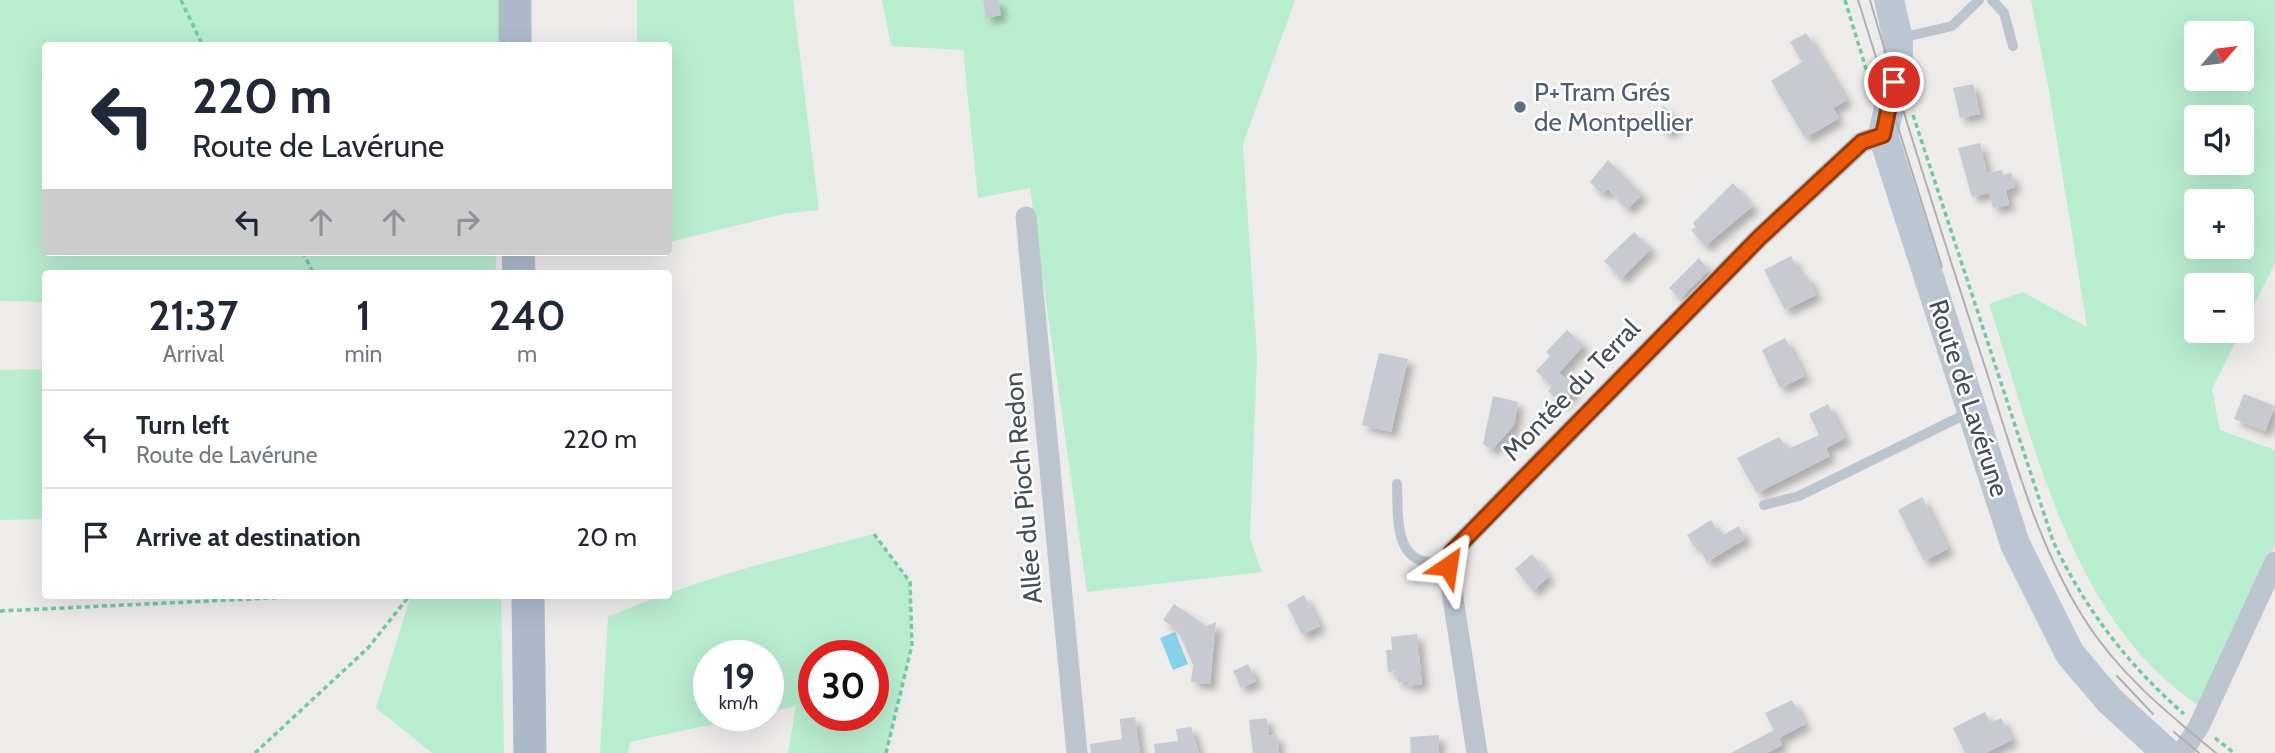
<!DOCTYPE html>
<html lang="en">
<head>
<meta charset="utf-8">
<style>
	:root { --surface:#fff; --page:#f6f6f7; --text:#1f2937; --muted:#747a83; --line:#e0e1e3 }
	body { margin:0; font-family:Cabin,sans-serif; background:var(--page); color:var(--text); height:100vh; display:flex; flex-direction:column; font-size:26px; white-space:nowrap }
	* { box-sizing:border-box; margin:0 }
	p { font-size:23px; color:var(--muted) }
	.icon { flex:none; width:38px; height:38px; fill:none; stroke:currentColor; stroke-width:2; stroke-linecap:round; stroke-linejoin:round }
	.map { position:relative; flex:1; overflow:hidden }
	.drawer { position:absolute; left:42px; top:270px; width:630px; height:329px; display:flex; flex-direction:column; background:var(--surface); border-radius:7px; box-shadow:0 7px 28px #0002 }
	.drawer>* { flex:none }
	.banner { position:absolute; left:42px; top:42px; width:630px; height:214px; border-radius:7px; box-shadow:0 7px 28px #0002; background:#fff; color:var(--text); overflow:hidden }
	.needle { width:46px; rotate:62deg }
	.buttons { position:absolute; left:2184px; top:21px; display:grid; gap:14px }
	.buttons a { display:grid; place-items:center; width:70px; height:70px; border-radius:7px; background:var(--surface); box-shadow:0 7px 28px #0002; font-size:35px }
	.speed { position:absolute; left:693px; top:640px; display:flex; gap:14px; font-size:35px; font-weight:700; text-align:center }
	.speed>* { display:grid; place-content:center; width:91px; height:91px; border-radius:50%; background:var(--surface); box-shadow:0 7px 28px #0002; line-height:1 }
	.speed small { font-size:18px; font-weight:400 }
	.speed .limit { border:10px solid #d22; background:#fff; color:#111 }
	.pin { position:absolute; display:grid; place-items:center; width:60px; height:60px; color:#fff; margin:-30px; border:4px solid #fff; border-radius:50%; box-shadow:0 2px 7px #0007 }
	.me { position:absolute; width:77px; margin:-38px; rotate:32deg; stroke-linejoin:round; filter:drop-shadow(0 0 5px #0008) }
	.turn { display:flex; align-items:center; gap:24px; height:147px; padding:0 35px; font-size:32px }
	.turn .icon { width:91px; height:91px; stroke-width:2.5 }
	.turn b { display:block; font-size:49px; line-height:60px }
	.lanes { display:flex; align-items:center; height:66px; padding:0 35px; background:#0003; justify-content:center; gap:35px; direction:ltr }
	.lanes .off { opacity:.35 }
	.eta { display:flex; justify-content:space-evenly; align-items:center; height:119px; text-align:center }
	.eta b { font-size:42px; font-weight:600; line-height:49px }
	ul { padding:0; list-style:none }
	li { display:flex; align-items:center; gap:21px; height:98px; padding:0 35px; border-top:2px solid var(--line) }
	li div { flex:1 }
	li b { display:block; font-size:26px }
	li em { font-style:normal }
	.map>svg:first-child { display:block }
</style>
</head>
<body>
<div class="map">
<svg width="2275" height="753" viewBox="0 0 2275 753">
	<defs>
		<filter id="shadow"><feDropShadow dx="6" dy="6" stdDeviation="3.5" flood-color="#0004"/></filter>
	</defs>
	<rect width="100%" height="100%" fill="#eeebeb"/>
	<g fill="#b9edd0" fill-rule="evenodd">
		<path d="M0 0H517L515 45 46 46V252H496V273H46L45 302 0 301Z"/>
		<path d="M637 0H793L819 210 783 214 669 242 668 46 637 45Z"/>
		<path d="M882 0H1295L1243 144 1257 355 1250 538 1262 572 1087 592 1030 188 978 198 963 50 891 46Z"/>
		<path d="M2031 0H2275V263L2242 329V285H2196V331H2241L2212 389 2220 430 2275 450V545L2201 707C2071 624 2034 441 1989 304L2023 292 2087 327 2048 85ZM2196 33H2242V79H2196ZM2196 117H2242V163H2196ZM2196 201H2242V247H2196Z"/>
		<path d="M45 369V519L0 520V370Z"/>
		<path d="M874 534 910 582 912 645 886 753H788L796 706 768 712V656H709V716H751L630 742 628 753H600L608 617C692 580 783 558 874 534ZM873 656V716H814V656Z"/>
		<path d="M411 595H501L504 753H432L376 708Z"/>
	</g>
	<path fill="#87d0e9" d="M1175 632 1188 664 1173 670 1160 638Z"/>
	<g fill="#c8cad1" filter="url(#shadow)">
		<path d="M983 0H998L1001 15 986 18Z"/>
		<path d="M1806 33 1847 100 1833 108 1839 118 1805 138 1771 81 1802 62 1790 42Z"/>
		<path d="M1973 84 1980 114 1960 118 1953 88Z"/>
		<path d="M1664 106 1679 122 1668 134 1652 118Z"/>
		<path d="M1980 143 1987 173 2002 170 2003 175 2011 173 2015 187 2006 190 2009 205 1993 208 1989 193 1972 197 1958 148Z"/>
		<path d="M1608 160 1642 195 1627 209 1608 189 1602 194 1590 182Z"/>
		<path d="M1733 183 1753 206 1705 246 1691 230 1696 227 1693 223Z"/>
		<path d="M1634 232 1651 249 1621 279 1604 261Z"/>
		<path d="M1791 256 1802 277 1807 275 1816 295 1785 310 1764 270Z"/>
		<path d="M1699 258 1709 270 1680 299 1669 288Z"/>
		<path d="M1567 330 1584 345 1559 373 1576 388 1562 404 1548 391 1552 386 1536 371 1550 356 1546 352Z"/>
		<path d="M1785 338 1805 376 1780 388 1762 350Z"/>
		<path d="M1379 353 1408 359 1391 432 1362 425Z"/>
		<path d="M2244 394 2275 406 2265 431 2234 419Z"/>
		<path d="M1493 396 1518 402 1514 425 1492 450 1483 444Z"/>
		<path d="M1828 404 1845 438 1826 448 1830 456 1757 493 1737 458 1779 437 1788 449 1819 435 1809 414Z"/>
		<path d="M1922 497 1948 549 1924 561 1898 510Z"/>
		<path d="M1711 520 1721 536 1739 526 1745 539 1707 562 1698 545 1694 547 1687 535Z"/>
		<path d="M1532 554 1549 576 1533 591 1515 569Z"/>
		<path d="M1304 595 1320 626 1302 635 1287 605Z"/>
		<path d="M1174 604 1206 626 1216 622 1210 684 1191 682 1193 665 1178 630 1163 620Z"/>
		<path d="M1417 634 1422 684 1407 686V681L1398 683 1396 671 1388 672 1386 650H1392L1391 637Z"/>
		<path d="M1248 664 1256 681 1241 688 1233 671Z"/>
		<path d="M1792 700 1805 724 1779 738 1782 745 1767 753H1731L1774 730 1765 713Z"/>
		<path d="M1985 712 1991 723 2001 718 2012 740 1986 753H1965L1953 728Z"/>
		<path d="M1135 717 1140 753H1091L1090 744 1122 739 1120 719Z"/>
		<path d="M1267 718 1269 736 1277 735 1279 753H1253L1249 720Z"/>
		<path d="M1191 727 1199 753H1155L1154 744 1178 741 1176 729Z"/>
		<path d="M1439 735V753H1411L1410 737Z"/>
	</g>
	<g fill="none" stroke-linecap="round" stroke-linejoin="round">
		<g stroke="#72caa3" stroke-width="3.5" stroke-dasharray="5 3.5" stroke-linecap="butt">
			<path d="M181 0 203 46"/>
			<path d="M1845 0 1870 82"/>
			<path d="M1913 115 2053 541C2085 609 2127 664 2184 714"/>
			<path d="M303 252 313 273"/>
			<path d="M874 534 910 582 912 645 886 753"/>
			<path d="M0 611 333 595"/>
			<path d="M2215 738 2234 753"/>
			<path d="M255 753 368 648 410 595"/>
		</g>
		<g stroke="#bcc5ce" stroke-width="10">
			<path d="M1992 0 2004 13 2013 46"/>
			<path d="M1901 38 1952 26 1979 0"/>
			<path d="M1397 484C1398 507 1394 551 1420 560 1429 563 1439 564 1448 566"/>
			<path d="M1764 505 1799 496 1970 412"/>
		</g>
		<g stroke="#bcc5ce" stroke-width="21">
			<path d="M1026 217 1077 753"/>
			<path d="M1477 753 1448 566 1452 552 1759 238 1862 142 1883 135"/>
			<path d="M2182 753 2199 726 2275 562"/>
		</g>
		<path stroke="#bcc6d2" stroke-width="30" d="M1889 0 1898 39V66L1883 135 2015 544 2070 654 2110 701 2167 753"/>
		<g stroke="#abb9cb" stroke-width="33">
			<path d="M515 46V0"/>
			<path d="M518 252 519 273"/>
			<path d="M528 595 530 753"/>
		</g>
		<g stroke="#aeb0b6" stroke-width="2">
			<path d="M1858 0 1942 267"/>
			<path d="M1870 0C1906 124 1946 247 1986 370 2013 454 2036 541 2083 617 2117 672 2167 713 2216 753"/>
			<path d="M2117 676 2153 714"/>
			<path d="M2174 732 2199 753"/>
		</g>
	</g>
	<g fill="none" stroke-linecap="round" stroke-linejoin="round">
		<g stroke="#983908" stroke-width="18">
			<path id="route" d="M1448 566 1452 552 1458 546 1759 238 1862 142 1883 135 1894 82"/>
		</g>
		<use href="#route" stroke="#ea580c" stroke-width="12"/>
	</g>
	<circle fill="#5c6f8a" stroke="#fff" stroke-width="2.5" cx="1520" cy="107" r="7"/>
	<g text-anchor="middle" dominant-baseline="central" stroke-width="5" stroke-linejoin="round" paint-order="stroke">
		<g font-size="26" fill="#4e5e75" stroke="#fff" text-anchor="start">
			<text x="1534" y="92">P+Tram Grés<tspan x="1534" dy="30">de Montpellier</tspan></text>
		</g>
		<g font-size="26" fill="#444e58" stroke="#fff">
			<text transform="translate(1571 390) rotate(-46)">Montée du Terral</text>
			<text transform="translate(1969 398) rotate(72)">Route de Lavérune</text>
			<text transform="translate(1023 488) rotate(-95)">Allée du Pioch Redon</text>
		</g>
	</g>
</svg>
<div class="buttons">
<a><svg class="needle" viewBox="-14 -14 28 28"><path d="M0-13l5 13h-10z" fill="#e53935"/><path d="M0 13l5-13h-10z" fill="#747a83"/></svg></a>
<a><svg class="icon" aria-label="sound" viewBox="0 0 24 24"><path d="M4 9h4l5-4v14l-5-4H4zM17 9q2 3 0 6"/></svg></a>
<a>+</a>
<a>−</a>
</div>
<div class="speed"><div>19<small>km/h</small></div><div class="limit">30</div></div>
<div class="pin" style="left:1894px;top:82px;background:#d93025"><svg class="icon" aria-label="arrive" viewBox="0 0 24 24"><path d="M6 21V4h12l-3 4 3 4H6"/></svg></div>
<svg class="me" style="left:1448px;top:566px" viewBox="-20 -20 40 40"><path d="M0-17L14 15 0 8-14 15z" fill="#ea580c" stroke="#fff" stroke-width="4"/></svg>
<div class="banner">
<div class="turn"><svg class="icon" aria-label="left" viewBox="0 0 24 24"><path d="M17 20v-9H6M10 6l-5 5 5 5"/></svg><div><b>220 m</b>Route de Lavérune</div></div>
<div class="lanes"><svg class="icon" aria-label="left" viewBox="0 0 24 24"><path d="M17 20v-9H6M10 6l-5 5 5 5"/></svg><svg class="icon off" aria-label="ahead" viewBox="0 0 24 24"><path d="M12 20V5M6 11l6-6 6 6"/></svg><svg class="icon off" aria-label="ahead" viewBox="0 0 24 24"><path d="M12 20V5M6 11l6-6 6 6"/></svg><svg class="icon off" aria-label="right" viewBox="0 0 24 24"><path d="M7 20v-9h11M14 6l5 5-5 5"/></svg></div>
</div>
<section class="drawer">
<div class="eta">
<div><b>21:37</b><p>Arrival</p></div>
<div><b>1</b><p>min</p></div>
<div><b>240</b><p>m</p></div>
</div>
<ul>
<li><svg class="icon" aria-label="left" viewBox="0 0 24 24"><path d="M17 20v-9H6M10 6l-5 5 5 5"/></svg><div><b>Turn left</b><p>Route de Lavérune</p></div><em>220 m</em></li>
<li><svg class="icon" aria-label="arrive" viewBox="0 0 24 24"><path d="M6 21V4h12l-3 4 3 4H6"/></svg><div><b>Arrive at destination</b></div><em>20 m</em></li>
</ul>
</section>
</div>
</body>
</html>
